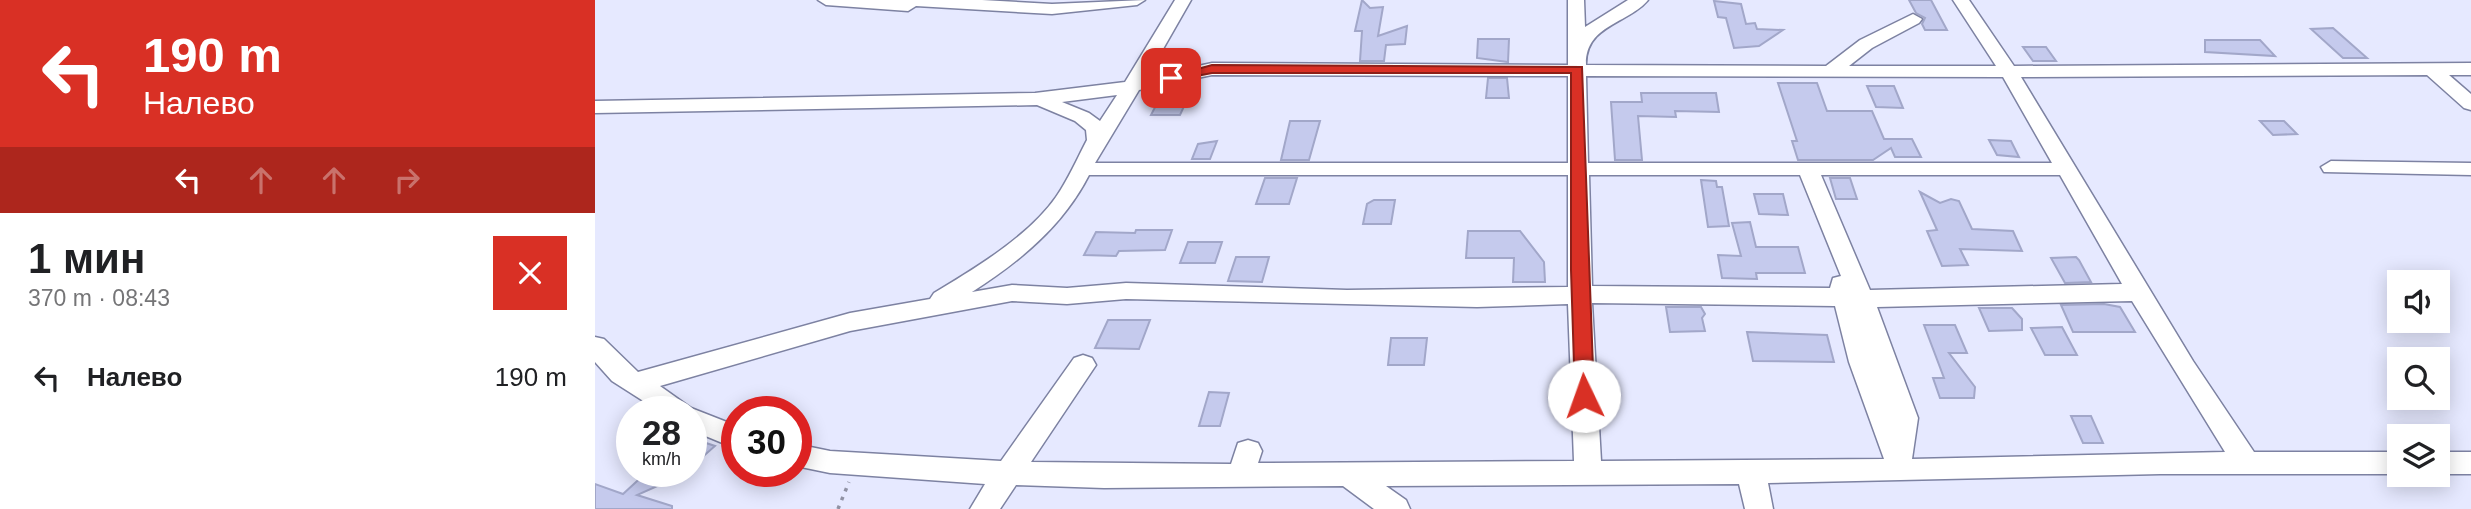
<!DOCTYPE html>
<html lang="ru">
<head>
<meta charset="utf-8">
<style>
	:root { --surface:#fff; --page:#f2f2f2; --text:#202124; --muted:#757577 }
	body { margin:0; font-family:Arial,sans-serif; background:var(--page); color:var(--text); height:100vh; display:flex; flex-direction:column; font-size:26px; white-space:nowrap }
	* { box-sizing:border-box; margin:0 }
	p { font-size:23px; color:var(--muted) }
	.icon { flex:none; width:38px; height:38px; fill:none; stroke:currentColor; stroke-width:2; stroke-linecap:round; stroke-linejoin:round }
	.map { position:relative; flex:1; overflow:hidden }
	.panel { display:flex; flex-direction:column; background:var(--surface); width:595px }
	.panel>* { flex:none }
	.top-card { background:#d93025; color:#fff; overflow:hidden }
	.tools { position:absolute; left:1792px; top:270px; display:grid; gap:14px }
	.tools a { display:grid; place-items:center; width:63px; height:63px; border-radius:0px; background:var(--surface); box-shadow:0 4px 18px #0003; font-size:35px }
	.speed { position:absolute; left:21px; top:396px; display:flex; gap:14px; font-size:35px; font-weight:700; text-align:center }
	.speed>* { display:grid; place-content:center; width:91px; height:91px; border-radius:50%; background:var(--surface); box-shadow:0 4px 18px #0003; line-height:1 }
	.speed small { font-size:18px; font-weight:400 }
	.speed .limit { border:10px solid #d22; background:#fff; color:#111 }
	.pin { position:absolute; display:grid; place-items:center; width:60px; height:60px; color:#fff; margin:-30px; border-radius:14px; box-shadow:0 4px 10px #0006 }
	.me { position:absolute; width:77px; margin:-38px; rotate:357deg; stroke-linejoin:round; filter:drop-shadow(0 0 5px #0008) }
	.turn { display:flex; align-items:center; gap:24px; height:147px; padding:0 28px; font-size:32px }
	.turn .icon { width:91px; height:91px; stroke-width:2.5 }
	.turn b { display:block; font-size:49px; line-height:60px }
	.lanes { display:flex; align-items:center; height:66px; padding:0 28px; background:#0003; justify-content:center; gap:35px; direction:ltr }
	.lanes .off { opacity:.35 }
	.round { display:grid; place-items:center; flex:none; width:74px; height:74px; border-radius:0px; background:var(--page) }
	.overview { display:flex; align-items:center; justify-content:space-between; height:119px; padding:0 28px }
	h1 { font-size:42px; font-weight:700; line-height:52px }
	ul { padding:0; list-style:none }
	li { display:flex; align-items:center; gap:21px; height:91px; padding:0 28px }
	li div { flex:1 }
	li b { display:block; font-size:26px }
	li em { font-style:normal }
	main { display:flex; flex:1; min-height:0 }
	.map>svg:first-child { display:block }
</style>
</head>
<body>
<main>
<section class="panel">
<div class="top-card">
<div class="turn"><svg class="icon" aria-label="left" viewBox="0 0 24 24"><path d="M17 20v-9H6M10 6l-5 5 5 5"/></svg><div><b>190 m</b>Налево</div></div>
<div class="lanes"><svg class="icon" aria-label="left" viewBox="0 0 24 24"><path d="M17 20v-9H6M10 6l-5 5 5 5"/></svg><svg class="icon off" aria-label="ahead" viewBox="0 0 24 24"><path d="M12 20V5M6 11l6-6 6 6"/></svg><svg class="icon off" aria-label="ahead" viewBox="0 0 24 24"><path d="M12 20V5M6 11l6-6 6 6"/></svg><svg class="icon off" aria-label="right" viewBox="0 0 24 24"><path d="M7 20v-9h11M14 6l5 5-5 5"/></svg></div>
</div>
<div class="overview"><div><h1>1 мин</h1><p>370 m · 08:43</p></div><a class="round" style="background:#d93025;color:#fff"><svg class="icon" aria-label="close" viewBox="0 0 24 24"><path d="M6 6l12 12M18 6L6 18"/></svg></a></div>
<ul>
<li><svg class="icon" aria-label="left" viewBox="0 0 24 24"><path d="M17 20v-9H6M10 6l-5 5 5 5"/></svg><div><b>Налево</b></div><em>190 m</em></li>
</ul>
</section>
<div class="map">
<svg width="1876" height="509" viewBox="0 0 1876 509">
	<rect width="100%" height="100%" fill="#e6e9ff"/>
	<g fill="#c5caed" stroke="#a2a7c9" stroke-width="2">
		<path d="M767 0 775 8 788 7 783 36 812 26 810 44 791 45 789 61H765L767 31H760Z"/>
		<path d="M1314 0H1336L1352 30H1330L1327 24 1330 18 1321 13Z"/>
		<path d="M1119 1 1146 4 1151 24 1160 23 1162 29 1188 30 1164 46 1139 48 1131 18 1123 17Z"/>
		<path d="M1738 28 1772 58H1748L1716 29Z"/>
		<path d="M883 39H914L913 62 882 58Z"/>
		<path d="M1610 40H1665L1680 56 1610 52Z"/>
		<path d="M1428 47H1451L1461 61H1438Z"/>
		<path d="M893 78H912L914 98H891Z"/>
		<path d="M1183 83H1222L1232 111H1277L1289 139H1317L1326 157H1300L1296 148 1278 160H1203L1197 141H1202Z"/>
		<path d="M1272 86H1299L1308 108 1281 107Z"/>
		<path d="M569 90 596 91 585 115H556Z"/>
		<path d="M1046 93H1121L1124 112 1080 111 1081 117 1043 116 1047 160H1020L1016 102H1047Z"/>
		<path d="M695 121H725L714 160H686Z"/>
		<path d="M1665 121H1689L1702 134 1678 135Z"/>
		<path d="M1394 140 1416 141 1424 157 1402 155Z"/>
		<path d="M622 141 615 159H597L603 144Z"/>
		<path d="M670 178H702L694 204H661Z"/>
		<path d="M1235 178H1255L1262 199H1241Z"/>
		<path d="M1106 180 1121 181 1122 187H1127L1134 226 1113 227Z"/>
		<path d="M1325 192 1345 203 1356 199 1364 201 1377 229 1418 231 1427 251 1365 249 1373 265 1347 266 1332 231 1342 230Z"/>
		<path d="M1159 194H1188L1193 215 1164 214Z"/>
		<path d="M779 200H800L796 224H768L772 204Z"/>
		<path d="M1155 222 1161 247H1203L1210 273H1161L1162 279 1127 278 1123 255 1146 256 1137 223Z"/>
		<path d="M541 230H577L570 250 524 251 521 256 489 255 501 232 540 233Z"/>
		<path d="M873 231H925L949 262 950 282H918L919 258H871Z"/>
		<path d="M593 242H627L620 263H585Z"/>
		<path d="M641 257H674L667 282 633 281Z"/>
		<path d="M1481 257 1484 260 1496 282 1470 283 1456 258Z"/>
		<path d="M1509 304 1525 307 1540 332H1478L1466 305Z"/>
		<path d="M1071 307H1106L1110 314 1107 318 1110 331 1075 332Z"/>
		<path d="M1384 308H1417L1427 319V330L1394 331Z"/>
		<path d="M513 320H555L544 349 500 348Z"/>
		<path d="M1329 325H1360L1372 353H1354L1380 387 1379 398H1345L1338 378H1349Z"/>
		<path d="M1467 327 1482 355H1450L1436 328Z"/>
		<path d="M1152 332 1232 335 1239 362 1158 361Z"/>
		<path d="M796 338H832L829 365H793Z"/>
		<path d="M614 392 634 393 625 426H604Z"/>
		<path d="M1476 416H1496L1508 443H1488Z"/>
		<path d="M96 438 120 446 96 467Z"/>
		<path d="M53 471H96L42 495 77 506V509H0V484L28 494Z"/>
	</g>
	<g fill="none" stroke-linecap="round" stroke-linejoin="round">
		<g stroke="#7d82a2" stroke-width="3">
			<g id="minor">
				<path d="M223 0H387L457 4 550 0 542 5 457 14 321 6 313 11 231 5Z"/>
				<path d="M580 0H596L552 77 617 63 973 65V0H989L990 27 1033 0H1053C1033 24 990 25 991 65L1231 66 1265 40 1318 14 1327 19 1324 23 1277 48 1254 66H1401L1358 0H1374L1419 66 1876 63V75H1854L1876 94V110L1869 108 1832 75 1426 77 1598 361 1659 452H1804L1805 474H1565L1173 483 1178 509H1150L1144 484 791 486 811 500 815 509H779L748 486 509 488 421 485 405 509H375L390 484 235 473 201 466V444L235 451 406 461 479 358 488 355 497 358 501 365 436 462 636 464 643 443 653 440 663 443 667 451 663 463 979 461 973 304 882 307 531 299 472 304 417 301 255 331 65 386 96 408 142 426V449L96 430V411H64L17 381 0 362V337L9 339 43 372 255 313 335 299 339 293C379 269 434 236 461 197 473 180 482 159 492 140L491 130 480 121 442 105 0 113V101L440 93 530 82ZM617 75 973 76V163H500L544 90ZM991 76 1408 77 1457 163H993ZM522 95 505 121 494 113 467 102ZM494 175H973V287L752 290 531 283 472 288 417 285 377 292C424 262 468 226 494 175ZM994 175H1205L1246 276 1238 278 1235 288 997 286ZM1226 175H1465L1527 284 1275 290ZM1537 301 1630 452 1317 459 1323 418 1282 307ZM997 303 1240 306 1254 362 1289 459 1006 461Z"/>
				<path d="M1736 161 1876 163V175L1729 172 1726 167Z"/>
				<path d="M1843 452H1876V474H1842Z"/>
			</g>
		</g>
		<path stroke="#9092a4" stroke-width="3.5" stroke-dasharray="3.5 6" stroke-linecap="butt" d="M243 509 254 482"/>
		<use href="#minor" fill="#fff" fill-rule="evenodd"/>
	</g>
	<path fill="#d93025" stroke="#8d1f18" stroke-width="2" d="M617 65 987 67 999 396 996 401H983L980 396 976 270V73H617L576 81 570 78Z"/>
</svg>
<div class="tools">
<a><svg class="icon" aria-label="sound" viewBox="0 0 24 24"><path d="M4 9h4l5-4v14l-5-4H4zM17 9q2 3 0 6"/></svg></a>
<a><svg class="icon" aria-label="search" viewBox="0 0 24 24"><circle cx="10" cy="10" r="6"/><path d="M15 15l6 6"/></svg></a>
<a><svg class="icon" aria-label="layers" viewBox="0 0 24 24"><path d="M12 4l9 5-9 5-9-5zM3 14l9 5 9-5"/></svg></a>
</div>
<div class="speed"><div>28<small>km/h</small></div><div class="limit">30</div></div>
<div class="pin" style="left:576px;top:78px;background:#d93025"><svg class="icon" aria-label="arrive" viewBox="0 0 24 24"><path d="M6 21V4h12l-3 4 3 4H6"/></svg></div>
<svg class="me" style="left:989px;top:396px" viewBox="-20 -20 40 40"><circle r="19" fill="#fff"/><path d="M0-13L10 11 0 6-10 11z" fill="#d93025"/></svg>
</div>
</main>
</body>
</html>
